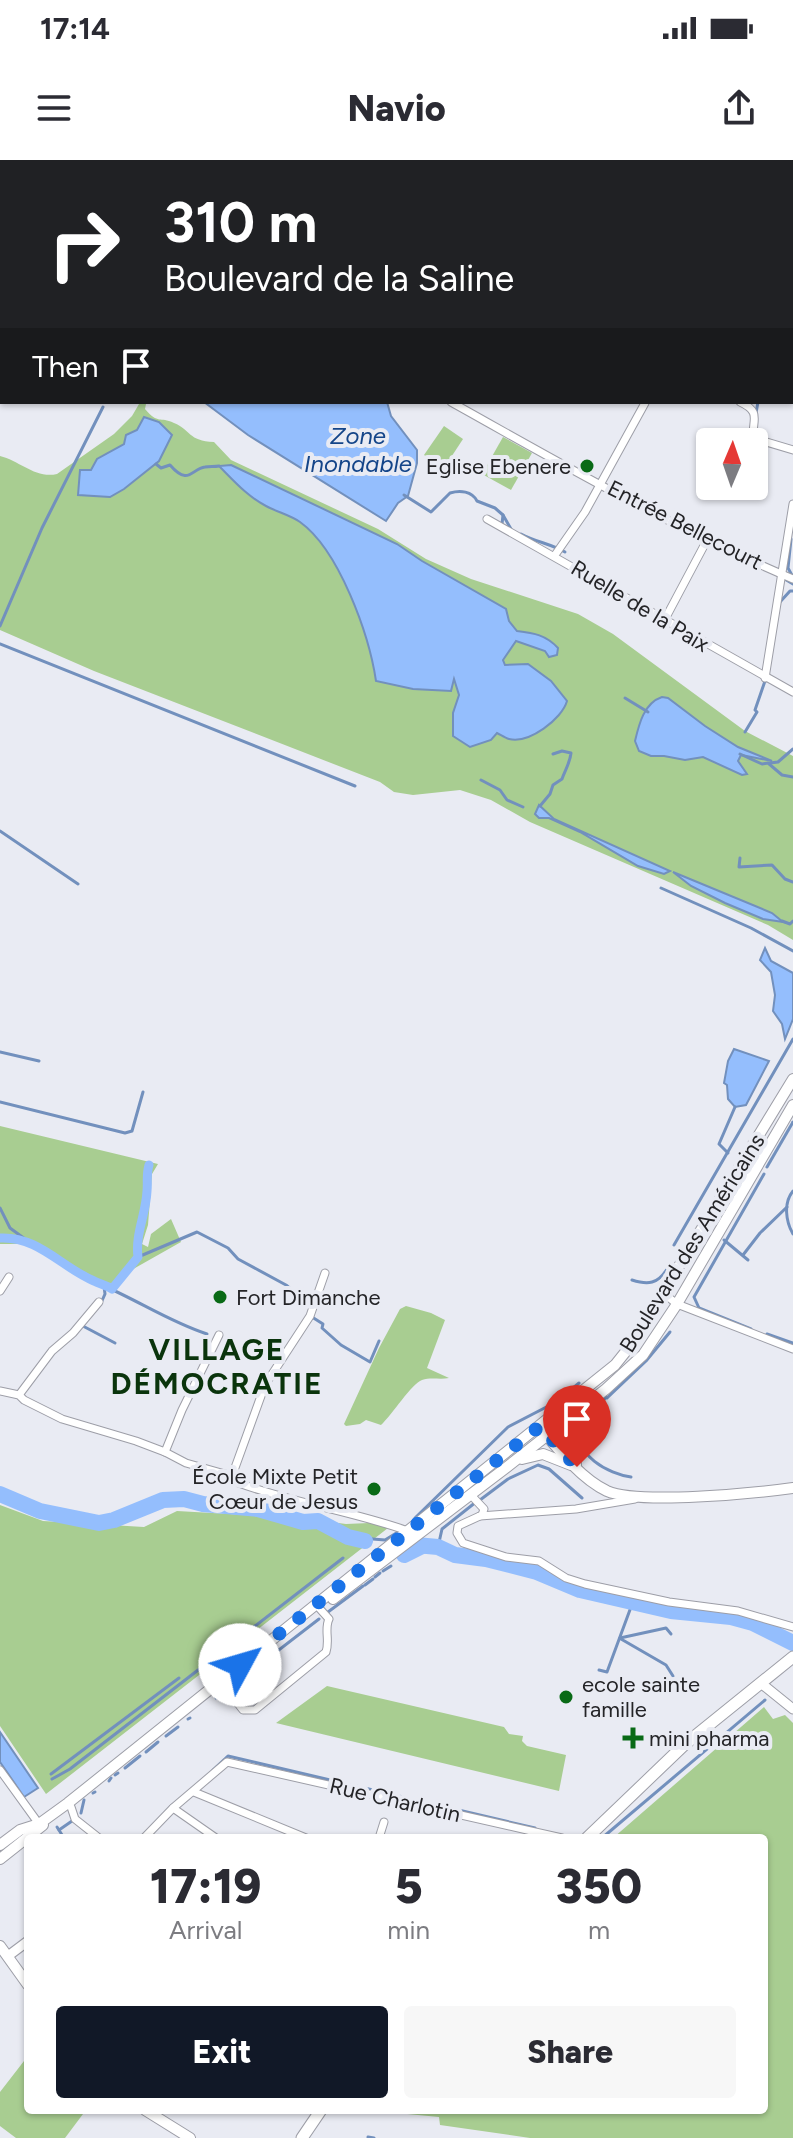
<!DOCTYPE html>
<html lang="en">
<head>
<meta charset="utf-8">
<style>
	:root { --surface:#fff; --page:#f7f7f7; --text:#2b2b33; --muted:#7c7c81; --accent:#111827 }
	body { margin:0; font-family:Figtree,sans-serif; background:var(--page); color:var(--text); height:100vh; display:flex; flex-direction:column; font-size:30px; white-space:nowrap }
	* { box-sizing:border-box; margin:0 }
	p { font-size:26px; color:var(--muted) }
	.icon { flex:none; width:44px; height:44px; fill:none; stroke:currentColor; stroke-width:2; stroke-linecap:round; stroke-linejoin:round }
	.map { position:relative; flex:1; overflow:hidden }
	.sheet { position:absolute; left:24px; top:1674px; width:744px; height:280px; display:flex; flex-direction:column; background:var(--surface); border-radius:8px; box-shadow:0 2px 6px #0004 }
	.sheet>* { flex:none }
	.banner { position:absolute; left:0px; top:0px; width:794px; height:244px; box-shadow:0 2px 6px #0004; background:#202124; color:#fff; overflow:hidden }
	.needle { width:52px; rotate:2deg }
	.buttons { position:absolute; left:696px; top:268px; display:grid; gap:16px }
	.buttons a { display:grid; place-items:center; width:72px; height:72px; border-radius:8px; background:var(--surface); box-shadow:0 2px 6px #0004; font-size:40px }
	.pin { position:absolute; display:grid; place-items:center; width:68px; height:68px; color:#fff; margin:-82px -34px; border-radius:50% 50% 50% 0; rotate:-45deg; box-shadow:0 0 8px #0007 }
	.pin .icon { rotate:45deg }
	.me { position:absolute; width:88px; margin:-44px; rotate:51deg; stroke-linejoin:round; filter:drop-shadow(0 0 6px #0008) }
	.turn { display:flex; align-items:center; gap:28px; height:168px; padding:0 32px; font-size:36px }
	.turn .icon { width:104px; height:104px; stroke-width:2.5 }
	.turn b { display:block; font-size:56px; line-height:68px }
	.then { display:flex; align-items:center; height:76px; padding:0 32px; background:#0003; gap:16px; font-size:30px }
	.eta { display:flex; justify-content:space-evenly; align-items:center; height:136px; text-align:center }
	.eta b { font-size:48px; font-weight:800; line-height:56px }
	.action { display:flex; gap:16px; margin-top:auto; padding:16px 32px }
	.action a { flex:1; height:92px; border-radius:8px; background:var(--accent); color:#fff; font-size:32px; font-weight:800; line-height:92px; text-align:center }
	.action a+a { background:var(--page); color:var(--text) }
	.status { display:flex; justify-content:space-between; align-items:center; height:56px; padding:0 40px; background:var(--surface); direction:ltr }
	.status svg { height:22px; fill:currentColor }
	header { display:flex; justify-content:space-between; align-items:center; height:104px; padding:0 32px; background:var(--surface); font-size:36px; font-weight:800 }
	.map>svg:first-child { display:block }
</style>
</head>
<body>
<div class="status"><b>17:14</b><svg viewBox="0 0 49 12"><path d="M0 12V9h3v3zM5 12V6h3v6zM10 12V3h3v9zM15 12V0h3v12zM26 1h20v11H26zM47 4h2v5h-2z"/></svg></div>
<header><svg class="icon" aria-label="menu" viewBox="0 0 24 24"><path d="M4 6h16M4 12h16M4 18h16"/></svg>Navio<svg class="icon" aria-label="share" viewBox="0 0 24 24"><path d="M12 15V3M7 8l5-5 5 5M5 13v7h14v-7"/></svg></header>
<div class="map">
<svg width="793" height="1978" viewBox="0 0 793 1978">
	<rect width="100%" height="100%" fill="#e9ebf3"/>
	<g fill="#a8cd91">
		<path d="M139 244H146L145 249C159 265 159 256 174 263 191 270 188 281 214 282L231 300 378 369 426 399 471 419 578 454 613 474 745 571 793 596V780L768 765 530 662 491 640 460 630 413 635 394 632 380 622 94 511 0 470V296C20 301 36 319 57 314L114 274 132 256Z"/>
		<path d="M444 266 463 279 444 308 424 295Z"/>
		<path d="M503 277 532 293 511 330 482 314Z"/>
		<path d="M0 966 158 1004 152 1014 148 1065 142 1084 148 1087 151 1074 171 1059 181 1082 135 1108 107 1128 27 1084H0Z"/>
		<path d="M406 1146 431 1153 445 1160 427 1208 449 1218C440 1220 431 1217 422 1220 412 1223 392 1255 381 1265L366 1260 360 1264 346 1266 344 1264 379 1188 400 1149Z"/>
		<path d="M0 1345 43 1361 144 1367 177 1351 301 1358 346 1364 369 1363 388 1368 46 1634 0 1566Z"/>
		<path d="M327 1526 504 1567 509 1574 523 1576 522 1581 527 1586 566 1595 559 1631 276 1563Z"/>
		<path d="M764 1547 773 1559 785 1555 793 1563V1978H530L440 1965 439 1957 365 1950H764V1678H613Z"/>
		<path d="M24 1901 28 1904V1950H86L65 1978H16L0 1966V1932Z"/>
	</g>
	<g fill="#94befd" stroke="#7290bd" stroke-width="2">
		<path d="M0 0H350L351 2H2V141Z"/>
		<path d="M204 242H387L391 256 417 290V303L408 336 398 343 386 361 248 275Z"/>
		<path d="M144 257 159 262 172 275 159 301 124 329 110 337 78 335 80 310H91L97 299 124 284 126 275 137 270Z"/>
		<path d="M231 305 397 384 422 401 506 449 509 461 517 471C534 473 546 475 558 488L557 495 549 497 545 491 516 481 503 500 505 505 528 504 551 521 567 541C562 559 529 584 509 579 505 578 501 575 497 573L491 580 470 587 453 576V553L459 535 454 519 451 531 413 529 376 521C369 474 339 390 300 362 290 355 277 352 266 346 247 336 234 321 219 306Z"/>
		<path d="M662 537 668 538 705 566 738 587 772 601 741 595 738 601 747 614 742 615 703 597 685 600 664 596H651L639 591 635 581C639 564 644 543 662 537Z"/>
		<path d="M539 645 554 659 670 711 664 714 638 706 580 672 549 658H539L535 654Z"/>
		<path d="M673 712 772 753 783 762 763 759 725 743 691 726Z"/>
		<path d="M765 788 771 801 793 813V859L785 879 782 864 773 851 775 835 771 812 760 800Z"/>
		<path d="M734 889 769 901 746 945 735 947 728 939 727 925 724 923 728 901Z"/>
		<path d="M0 1572 38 1628 24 1637 0 1602Z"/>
	</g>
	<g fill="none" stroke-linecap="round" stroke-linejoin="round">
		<g stroke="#7290bd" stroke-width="3">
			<path d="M740 2 741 0"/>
			<path d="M756 253 758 242"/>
			<path d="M156 304 161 308 170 305C189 327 192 308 205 307 210 306 214 307 219 306"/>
			<path d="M404 335 431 352 450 333C460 330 472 331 477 341L495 348 503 355 502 364"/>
			<path d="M503 355 511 369"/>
			<path d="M521 374C536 382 551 384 565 392"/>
			<path d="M791 379 788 408 793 417"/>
			<path d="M783 418 793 424"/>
			<path d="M780 442 790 431H793"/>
			<path d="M0 466 42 368 103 247"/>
			<path d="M0 484 355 626"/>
			<path d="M625 538 648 552"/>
			<path d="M745 572 757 552 755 550 765 521"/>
			<path d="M740 594 762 604 768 603 782 615 793 617"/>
			<path d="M770 603 778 602 793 589"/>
			<path d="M481 620 500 630 507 640 523 647"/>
			<path d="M540 646 550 634 553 625 562 619C565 610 570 603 571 593L562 591 553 594"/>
			<path d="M0 671 78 724"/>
			<path d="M740 698 739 707 772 705 785 719 793 722"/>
			<path d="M661 728 751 768 793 791"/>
			<path d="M782 761 790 764 793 761"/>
			<path d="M0 892 39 901"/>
			<path d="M0 942 125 973 132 971 143 932"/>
			<path d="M728 993 719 984 735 947"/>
			<path d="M767 1007 793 962"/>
			<path d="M793 1031C783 1043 786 1062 793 1074"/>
			<path d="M0 1048 10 1068 25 1079"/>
			<path d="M724 1080 748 1100"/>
			<path d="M674 1085 793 879"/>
			<path d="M743 1095 760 1073 787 1047"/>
			<path d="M138 1097 197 1072 228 1088 238 1099 286 1125 311 1146"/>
			<path d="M632 1120C648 1125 658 1124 667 1109"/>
			<path d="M101 1143 105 1134 104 1126C139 1141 170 1162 207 1174"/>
			<path d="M312 1157 323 1164 322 1168 341 1185 370 1202 379 1181"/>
			<path d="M81 1165 115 1183"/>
			<path d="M751 1169 699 1148 694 1137 764 1014"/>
			<path d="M767 1174 793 1183"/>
			<path d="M606 1237C600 1246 586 1255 582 1267 572 1295 609 1314 631 1317"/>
			<path d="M607 1238 646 1201 670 1172"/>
			<path d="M480 1340 508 1319 538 1305 549 1309 582 1338"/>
			<path d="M415 1358 508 1267 558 1241 579 1223"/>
			<path d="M348 1377 385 1380 398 1372"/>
			<path d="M438 1387 442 1369 476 1342"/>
			<path d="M383 1411 391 1406"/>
			<path d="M375 1417 380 1413"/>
			<path d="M365 1425 373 1419"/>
			<path d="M328 1452 363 1426"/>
			<path d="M620 1478 666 1468 671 1474"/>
			<path d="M621 1479 666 1505 673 1516"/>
			<path d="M599 1510 607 1512 631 1447 630 1441"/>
			<path d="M232 1526 319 1459"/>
			<path d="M216 1538 224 1532"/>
			<path d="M188 1559 190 1558"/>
			<path d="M166 1576 178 1567"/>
			<path d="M146 1592 158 1582"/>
			<path d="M125 1608 140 1596"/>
			<path d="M213 1610 228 1596 535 1668"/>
			<path d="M51 1614 179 1518"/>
			<path d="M115 1615 118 1613"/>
			<path d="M52 1619 70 1609 343 1398"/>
			<path d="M109 1621 111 1618"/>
			<path d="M93 1633 95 1632"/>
			<path d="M81 1653 84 1640"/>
			<path d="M57 1667 64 1678"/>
			<path d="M59 1670 72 1661"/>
			<path d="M602 1678 765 1540"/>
			<path d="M368 1977 374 1978"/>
		</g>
		<path stroke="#94befd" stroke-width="9" d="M0 1078C38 1076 61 1107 94 1121 100 1124 106 1125 112 1129L138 1097C135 1074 146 1054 147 1031 148 1022 146 1015 149 1005"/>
		<g stroke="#94befd" stroke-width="16">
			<path d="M0 1334 40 1351 99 1363 114 1360 163 1340 184 1339 203 1344 258 1349 303 1362 318 1361 348 1377 365 1381"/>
			<path d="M416 1385 438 1387 455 1395 486 1399 537 1412 580 1430 671 1451 731 1457 753 1463 793 1483"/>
			<path d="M404 1395 422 1386"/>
		</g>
		<g stroke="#9d9ea7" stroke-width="9">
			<g id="minor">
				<path d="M792 79 793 75"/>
				<path d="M792 104 793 105"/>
				<path d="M451 242C563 305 675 369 793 419"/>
				<path d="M740 242C762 252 752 260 753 278L793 290"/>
				<path d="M487 359 793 532"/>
				<path d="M555 395 585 352 645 243"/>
				<path d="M664 461 707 380"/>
				<path d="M765 518 793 344"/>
				<path d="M0 1131 9 1117"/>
				<path d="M663 1133 677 1144 793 1189"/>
				<path d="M0 1231 19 1235 24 1240 62 1259 136 1281 165 1292 186 1303 232 1316 236 1322C292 1343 352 1351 408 1371"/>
				<path d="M19 1235 52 1191 73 1173 99 1142"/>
				<path d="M165 1292 182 1250 219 1175"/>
				<path d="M232 1316 265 1225 310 1156 325 1113"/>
				<path d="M470 1334 484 1349 482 1355 458 1366 457 1373 463 1383 506 1397 539 1401 566 1418 585 1424 669 1442 738 1451 793 1467"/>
				<path d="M480 1356 576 1349 635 1339"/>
				<path d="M222 1523 243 1550H255L326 1492C330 1480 324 1469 329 1459L320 1449"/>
				<path d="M0 1610 39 1664"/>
				<path d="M194 1632 306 1678"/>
				<path d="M71 1647 75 1659 99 1678"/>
				<path d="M173 1648 216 1678"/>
				<path d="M144 1678 173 1648 227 1602 562 1678"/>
				<path d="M379 1678 384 1662"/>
			</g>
		</g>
		<g stroke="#9d9ea7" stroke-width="11">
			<g id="tertiary">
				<path d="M762 1524 793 1549"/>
				<path d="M8 1796 28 1781"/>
			</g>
		</g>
		<g stroke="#9d9ea7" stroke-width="12">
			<g id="secondary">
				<path d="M544 1272C561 1293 582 1319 607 1331 639 1345 755 1333 793 1328"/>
				<path d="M522 1299 543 1294 571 1305"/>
				<path d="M576 1305 573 1270 582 1252"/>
				<path d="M333 1439 507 1307 606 1229 643 1195 677 1144 793 945"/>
				<path d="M0 1685 20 1670 39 1664 68 1643 615 1205 631 1185 793 919"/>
				<path d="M0 1699 43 1665"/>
				<path d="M0 1786 28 1825"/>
				<path d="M145 1950 190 1978"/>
			</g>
		</g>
		<g stroke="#9d9ea7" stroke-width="13">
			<g id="primary">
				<path d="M587 1678 684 1585 793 1497"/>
				<path d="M302 1978 321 1950"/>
			</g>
		</g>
		<use href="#minor" stroke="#fff" stroke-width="7"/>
		<use href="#tertiary" stroke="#fff" stroke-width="9"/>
		<use href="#secondary" stroke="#fff" stroke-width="10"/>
		<use href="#primary" stroke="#fff" stroke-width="11"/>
	</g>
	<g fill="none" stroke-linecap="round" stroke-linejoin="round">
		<path stroke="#1a73e8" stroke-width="14" stroke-dasharray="0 25.2" d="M240 1505 540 1266 577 1307"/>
	</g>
	<g fill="#096a16" stroke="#e9ebf3" stroke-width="3">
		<circle cx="587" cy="306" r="8"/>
		<circle cx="220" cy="1137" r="8"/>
		<circle cx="374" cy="1329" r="8"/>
		<circle cx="566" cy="1537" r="8"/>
		<path d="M629 1566h8v8h8v8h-8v8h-8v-8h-8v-8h8z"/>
	</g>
	<g text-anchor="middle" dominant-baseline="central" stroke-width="8" stroke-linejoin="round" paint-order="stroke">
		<g font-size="22" fill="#242427" stroke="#e9ebf3" text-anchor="start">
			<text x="571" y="306" text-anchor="end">Eglise Ebenere</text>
			<text x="236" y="1137">Fort Dimanche</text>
			<text x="358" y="1316" text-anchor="end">École Mixte Petit<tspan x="358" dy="25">Cœur de Jesus</tspan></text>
			<text x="582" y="1524">ecole sainte<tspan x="582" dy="25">famille</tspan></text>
			<text x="649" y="1578">mini pharma</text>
		</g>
		<g font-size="22" fill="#242427" stroke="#e9ebf3">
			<text transform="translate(685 365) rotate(27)">Entrée Bellecourt</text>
			<text transform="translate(640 446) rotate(31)">Ruelle de la Paix</text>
			<text transform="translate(692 1083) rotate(-58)">Boulevard des Américains</text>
			<text transform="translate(395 1640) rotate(13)">Rue Charlotin</text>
		</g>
		<g font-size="24" font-style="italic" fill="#144589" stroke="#e9ebf3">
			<text x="358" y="275">Zone<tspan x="358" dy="28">Inondable</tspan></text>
		</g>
		<g font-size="30" font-weight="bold" letter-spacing="2" fill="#0a340c" stroke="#e9ebf3">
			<text x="217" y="1189">VILLAGE<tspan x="217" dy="34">DÉMOCRATIE</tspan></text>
		</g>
	</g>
</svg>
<div class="buttons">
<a><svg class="needle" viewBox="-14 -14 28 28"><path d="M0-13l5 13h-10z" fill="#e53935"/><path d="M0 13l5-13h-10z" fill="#7c7c81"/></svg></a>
</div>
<div class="pin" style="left:577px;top:1307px;background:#d93025"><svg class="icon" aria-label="arrive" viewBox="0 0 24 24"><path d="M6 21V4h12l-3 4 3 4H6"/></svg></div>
<svg class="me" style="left:240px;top:1505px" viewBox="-20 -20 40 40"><circle r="19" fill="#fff"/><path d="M0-13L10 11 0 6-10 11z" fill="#1a73e8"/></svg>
<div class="banner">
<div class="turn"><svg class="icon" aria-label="right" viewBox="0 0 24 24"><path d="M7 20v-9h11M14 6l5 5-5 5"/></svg><div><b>310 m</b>Boulevard de la Saline</div></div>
<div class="then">Then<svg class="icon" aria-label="arrive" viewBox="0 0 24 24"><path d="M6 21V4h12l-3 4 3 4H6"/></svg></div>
</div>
<section class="sheet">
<div class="eta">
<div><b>17:19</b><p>Arrival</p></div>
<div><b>5</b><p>min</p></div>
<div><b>350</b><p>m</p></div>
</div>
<div class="action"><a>Exit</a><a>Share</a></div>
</section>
</div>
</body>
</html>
